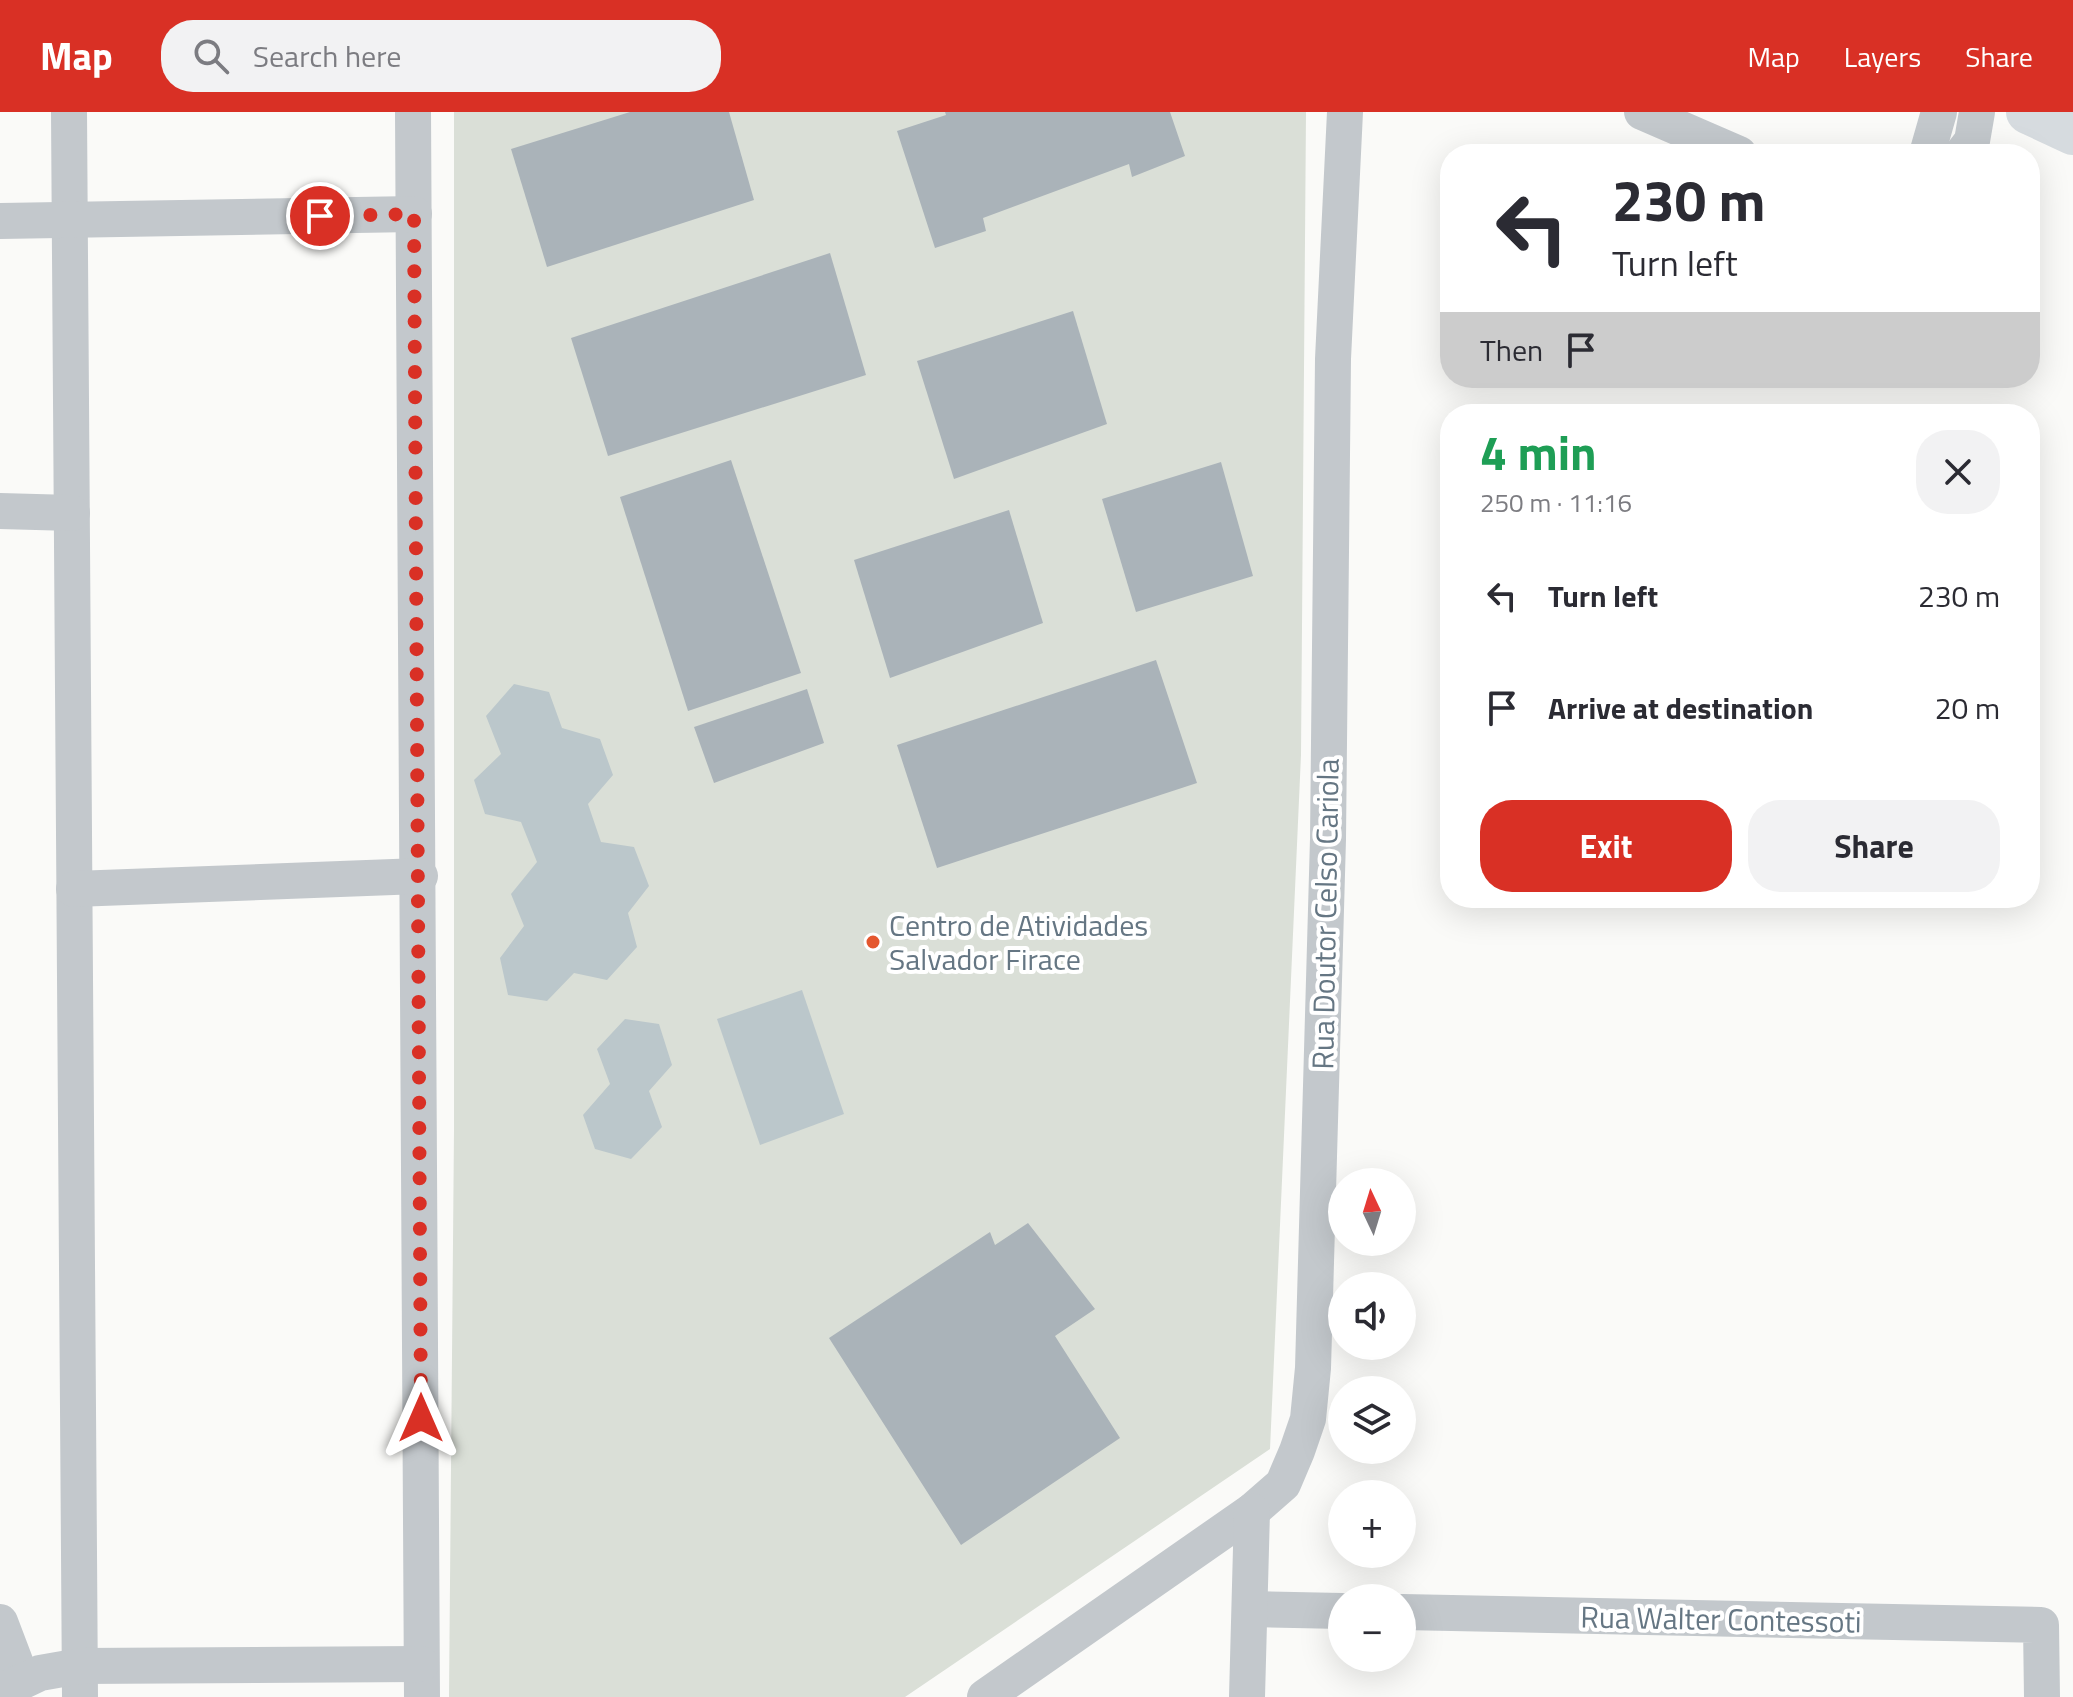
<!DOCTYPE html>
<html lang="en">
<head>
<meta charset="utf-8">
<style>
	:root { --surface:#fff; --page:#f2f2f3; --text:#2b2b33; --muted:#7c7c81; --accent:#d93025 }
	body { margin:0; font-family:"Titillium Web",sans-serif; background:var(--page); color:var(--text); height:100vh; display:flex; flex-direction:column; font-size:30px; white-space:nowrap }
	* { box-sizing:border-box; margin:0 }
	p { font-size:26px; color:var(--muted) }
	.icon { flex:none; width:44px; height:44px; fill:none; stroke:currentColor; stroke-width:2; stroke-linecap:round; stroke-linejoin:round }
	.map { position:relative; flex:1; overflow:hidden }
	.panel { position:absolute; left:1440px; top:292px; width:600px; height:504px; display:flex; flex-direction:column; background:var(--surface); border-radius:32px; box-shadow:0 8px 32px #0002 }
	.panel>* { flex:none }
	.guide { position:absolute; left:1440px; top:32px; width:600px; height:244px; border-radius:32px; box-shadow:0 8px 32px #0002; background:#fff; color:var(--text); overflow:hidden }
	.needle { width:52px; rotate:356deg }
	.fabs { position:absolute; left:1328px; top:1056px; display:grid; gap:16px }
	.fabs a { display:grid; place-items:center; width:88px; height:88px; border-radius:50%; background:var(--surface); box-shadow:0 8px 32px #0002; font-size:40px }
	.pin { position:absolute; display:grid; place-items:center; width:68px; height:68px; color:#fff; margin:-34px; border:4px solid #fff; border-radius:50%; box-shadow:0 2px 8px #0007 }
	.me { position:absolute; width:88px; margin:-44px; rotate:0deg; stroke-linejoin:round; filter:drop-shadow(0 0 6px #0008) }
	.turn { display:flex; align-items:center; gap:28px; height:168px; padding:0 40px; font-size:36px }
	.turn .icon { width:104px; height:104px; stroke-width:2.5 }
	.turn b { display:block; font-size:56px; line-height:68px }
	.then { display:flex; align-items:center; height:76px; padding:0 40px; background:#0003; gap:16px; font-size:30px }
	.round { display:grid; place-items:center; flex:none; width:84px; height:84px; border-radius:32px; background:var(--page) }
	.overview { display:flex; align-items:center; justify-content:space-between; height:136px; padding:0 40px }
	h1 { font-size:48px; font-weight:700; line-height:60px; color:#1e9e55 }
	.primary-button { display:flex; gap:16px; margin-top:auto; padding:16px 40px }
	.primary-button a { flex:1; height:92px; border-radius:32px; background:var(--accent); color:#fff; font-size:32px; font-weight:700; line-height:92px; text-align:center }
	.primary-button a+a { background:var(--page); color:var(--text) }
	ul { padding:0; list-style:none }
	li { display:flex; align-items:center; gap:24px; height:112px; padding:0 40px }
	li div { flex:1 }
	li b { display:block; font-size:30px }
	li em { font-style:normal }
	header { display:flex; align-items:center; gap:48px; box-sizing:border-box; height:112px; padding:0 40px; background:var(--accent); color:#fff }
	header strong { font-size:38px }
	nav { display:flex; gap:44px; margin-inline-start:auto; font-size:28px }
	.search { width:560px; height:72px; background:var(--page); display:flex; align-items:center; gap:20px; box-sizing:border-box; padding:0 28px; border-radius:32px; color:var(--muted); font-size:30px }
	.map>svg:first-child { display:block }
</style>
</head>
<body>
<header>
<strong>Map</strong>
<div class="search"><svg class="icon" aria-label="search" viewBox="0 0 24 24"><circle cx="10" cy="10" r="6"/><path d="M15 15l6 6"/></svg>Search here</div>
<nav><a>Map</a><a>Layers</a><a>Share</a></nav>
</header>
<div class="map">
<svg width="2073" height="1585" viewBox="0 0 2073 1585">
	<rect width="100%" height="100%" fill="#fafaf8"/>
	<path fill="#dadfd7" d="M454 0H1306L1301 643 1270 1337 905 1585H449L454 1017Z"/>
	<g fill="#bbc7cb">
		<path d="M514 572 549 580 562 616 600 627 613 663 588 692 601 730 634 735 649 774 628 801 637 835 607 868 574 861 547 889 508 883 500 846 524 814 511 782 537 750 521 710 485 702 474 668 501 642 486 604Z"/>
		<path d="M802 878 844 1002 760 1033 717 907Z"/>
		<path d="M625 907 659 912 672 953 649 979 662 1015 631 1047 595 1037 583 1003 610 972 597 937Z"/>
	</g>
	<g fill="#aab3b9">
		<path d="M630 0H729L754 88 547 155 511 37Z"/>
		<path d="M945 0H1170L1185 44 1132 65 1129 52 983 106 986 119 935 136 897 19 946 3Z"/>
		<path d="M830 141 866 263 608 344 571 226Z"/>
		<path d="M1073 199 1107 312 954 367 917 249Z"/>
		<path d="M731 348 801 561 688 599 620 385Z"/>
		<path d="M1221 350 1253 464 1136 500 1102 387Z"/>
		<path d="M1009 398 1043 511 890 566 854 448Z"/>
		<path d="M1156 548 1197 671 937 756 897 633Z"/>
		<path d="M807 577 824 631 714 671 694 615Z"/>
		<path d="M1028 1111 1095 1197 1055 1224 1120 1326 961 1433 829 1226 990 1120 995 1133Z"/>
	</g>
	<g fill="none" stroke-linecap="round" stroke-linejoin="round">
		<g stroke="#c3c8cc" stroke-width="36">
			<path d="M69 0 80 1585"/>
			<path d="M413 0 422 1585"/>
			<path d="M1642 0 1739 42"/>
			<path d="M1927 42 1939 0"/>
			<path d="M1962 42 1972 29 1977 0"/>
			<path d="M0 109 414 102"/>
			<path d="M0 399 72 401"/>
			<path d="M74 777 420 764"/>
			<path d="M1251 1497 1342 1499"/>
			<path d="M1402 1500 2041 1513 2042 1585"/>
			<path d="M0 1510 22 1568"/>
			<path d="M0 1580 40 1561 80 1554 421 1552"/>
			<path d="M985 1585 1252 1399 1283 1372 1297 1339 1308 1307 1313 1256 1328 727 1333 247 1345 0"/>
			<path d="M1247 1585 1252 1399"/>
		</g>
		<path stroke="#d6dbdf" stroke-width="44" d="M2028 0 2073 21"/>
	</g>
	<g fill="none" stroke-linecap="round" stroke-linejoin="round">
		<path stroke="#d93025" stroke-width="14" stroke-dasharray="0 25.2" d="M320 104 414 102 421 1306"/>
	</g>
	<circle fill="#e4572e" stroke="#fff" stroke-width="3" cx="873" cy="830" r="8"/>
	<g text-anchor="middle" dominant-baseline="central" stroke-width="8" stroke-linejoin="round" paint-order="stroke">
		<g font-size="30" fill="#657683" stroke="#fff">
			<text transform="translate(1325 802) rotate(-89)">Rua Doutor Celso Cariola</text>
			<text transform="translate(1721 1507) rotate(1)">Rua Walter Contessoti</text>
		</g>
		<g font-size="30" fill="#657683" stroke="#fff" text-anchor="start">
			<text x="889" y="813">Centro de Atividades<tspan x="889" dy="34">Salvador Firace</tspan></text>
		</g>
	</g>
</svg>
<div class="fabs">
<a><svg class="needle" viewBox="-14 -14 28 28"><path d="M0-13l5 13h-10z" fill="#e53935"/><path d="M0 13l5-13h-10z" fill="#7c7c81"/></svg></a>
<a><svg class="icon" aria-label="sound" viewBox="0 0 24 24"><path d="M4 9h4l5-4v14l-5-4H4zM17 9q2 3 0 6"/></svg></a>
<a><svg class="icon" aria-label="layers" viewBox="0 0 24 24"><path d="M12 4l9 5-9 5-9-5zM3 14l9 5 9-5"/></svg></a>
<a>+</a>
<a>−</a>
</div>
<div class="pin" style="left:320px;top:104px;background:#d93025"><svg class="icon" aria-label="arrive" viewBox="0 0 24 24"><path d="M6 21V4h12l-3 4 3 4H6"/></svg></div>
<svg class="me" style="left:421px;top:1306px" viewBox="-20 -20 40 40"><path d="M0-17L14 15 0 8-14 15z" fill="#d93025" stroke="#fff" stroke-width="4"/></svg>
<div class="guide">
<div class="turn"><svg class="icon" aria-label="left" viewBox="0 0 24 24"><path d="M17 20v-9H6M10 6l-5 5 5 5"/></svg><div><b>230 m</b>Turn left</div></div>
<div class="then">Then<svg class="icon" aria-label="arrive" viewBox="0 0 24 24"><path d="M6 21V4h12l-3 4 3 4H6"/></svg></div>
</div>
<section class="panel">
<div class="overview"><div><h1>4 min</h1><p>250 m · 11:16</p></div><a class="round"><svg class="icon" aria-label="close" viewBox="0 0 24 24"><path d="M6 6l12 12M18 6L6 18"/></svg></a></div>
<ul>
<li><svg class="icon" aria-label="left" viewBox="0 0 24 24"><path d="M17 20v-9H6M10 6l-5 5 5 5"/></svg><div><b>Turn left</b></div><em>230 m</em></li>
<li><svg class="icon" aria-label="arrive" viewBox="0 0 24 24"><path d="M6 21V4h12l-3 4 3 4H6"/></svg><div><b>Arrive at destination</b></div><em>20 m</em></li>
</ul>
<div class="primary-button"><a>Exit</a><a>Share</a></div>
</section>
</div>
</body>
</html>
